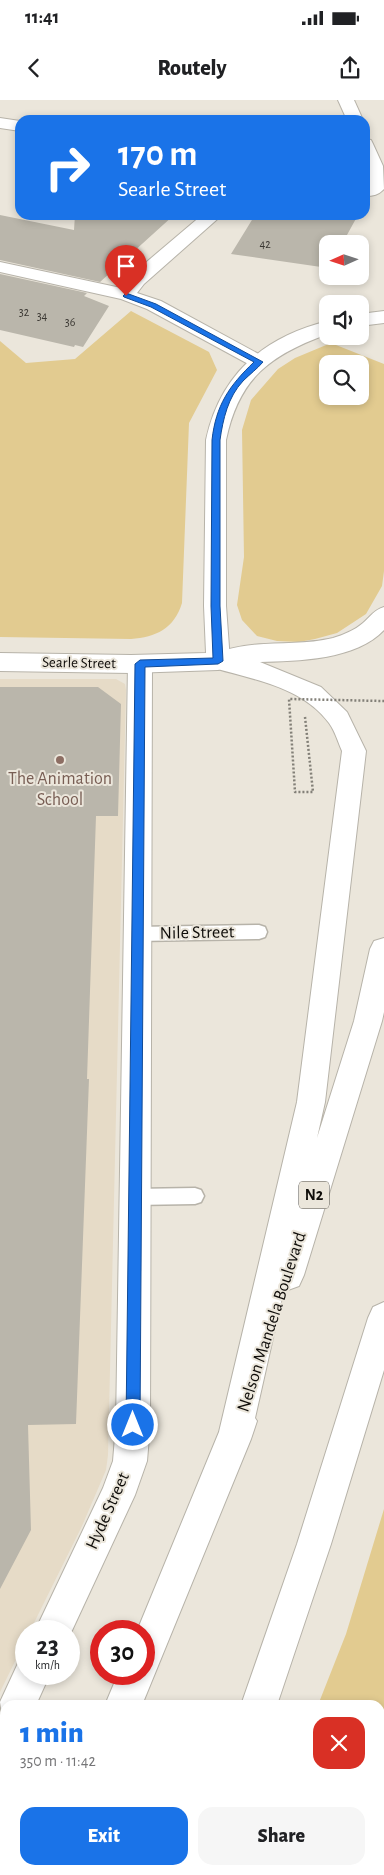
<!DOCTYPE html>
<html lang="en">
<head>
<meta charset="utf-8">
<style>
	:root { --surface:#fff; --page:#f6f6f6; --text:#202124; --muted:#757577; --accent:#1a73e8 }
	body { margin:0; font-family:"Alegreya Sans",sans-serif; background:var(--page); color:var(--text); height:100vh; display:flex; flex-direction:column; font-size:19px; white-space:nowrap }
	* { box-sizing:border-box; margin:0 }
	p { font-size:16px; color:var(--muted) }
	.icon { flex:none; width:28px; height:28px; fill:none; stroke:currentColor; stroke-width:2; stroke-linecap:round; stroke-linejoin:round }
	.map { position:relative; flex:1; overflow:hidden }
	.drawer { position:absolute; left:0px; top:1600px; width:385px; height:175px; display:flex; flex-direction:column; background:var(--surface); border-radius:15px 15px 0 0; box-shadow:0 2px 8px #0003 }
	.drawer>* { flex:none }
	.top-card { position:absolute; left:15px; top:15px; width:355px; height:105px; border-radius:15px; box-shadow:0 2px 8px #0003; background:#1a73e8; color:#fff; overflow:hidden }
	.needle { width:32px; rotate:267deg }
	.tools { position:absolute; left:319px; top:135px; display:grid; gap:10px }
	.tools a { display:grid; place-items:center; width:50px; height:50px; border-radius:10px; background:var(--surface); box-shadow:0 2px 8px #0003; font-size:25px }
	.speed { position:absolute; left:15px; top:1520px; display:flex; gap:10px; font-size:25px; font-weight:700; text-align:center }
	.speed>* { display:grid; place-content:center; width:65px; height:65px; border-radius:50%; background:var(--surface); box-shadow:0 2px 8px #0003; line-height:1 }
	.speed small { font-size:12px; font-weight:400 }
	.speed .limit { border:8px solid #d22; background:#fff; color:#111 }
	.pin { position:absolute; display:grid; place-items:center; width:42px; height:42px; color:#fff; margin:-51px -21px; border-radius:50% 50% 50% 0; rotate:-45deg; box-shadow:0 0 5px #0007 }
	.pin .icon { rotate:45deg }
	.me { position:absolute; width:55px; margin:-28px; rotate:0deg; stroke-linejoin:round; filter:drop-shadow(0 0 4px #0008) }
	.turn { display:flex; align-items:center; gap:18px; height:105px; padding:0 20px; font-size:22px }
	.turn .icon { width:65px; height:65px; stroke-width:2.5 }
	.turn b { display:block; font-size:35px; line-height:42px }
	.round { display:grid; place-items:center; flex:none; width:52px; height:52px; border-radius:15px; background:var(--page) }
	.headline { display:flex; align-items:center; justify-content:space-between; height:85px; padding:0 20px }
	h1 { font-size:30px; font-weight:800; line-height:38px; color:var(--accent) }
	.primary-button { display:flex; gap:10px; margin-top:auto; padding:10px 20px }
	.primary-button a { flex:1; height:58px; border-radius:15px; background:var(--accent); color:#fff; font-size:20px; font-weight:800; line-height:58px; text-align:center }
	.primary-button a+a { background:var(--page); color:var(--text) }
	.status { display:flex; justify-content:space-between; align-items:center; height:35px; padding:0 25px; background:var(--surface); direction:ltr }
	.status svg { height:14px; fill:currentColor }
	header { display:flex; justify-content:space-between; align-items:center; height:65px; padding:0 20px; background:var(--surface); font-size:22px; font-weight:800 }
	.map>svg:first-child { display:block }
</style>
</head>
<body>
<div class="status"><b>11:41</b><svg viewBox="0 0 49 12"><path d="M0 12V9h3v3zM5 12V6h3v6zM10 12V3h3v9zM15 12V0h3v12zM26 1h20v11H26zM47 4h2v5h-2z"/></svg></div>
<header><svg class="icon" aria-label="back" viewBox="0 0 24 24"><path d="M15 5l-7 7 7 7"/></svg>Routely<svg class="icon" aria-label="share" viewBox="0 0 24 24"><path d="M12 15V3M7 8l5-5 5 5M5 13v7h14v-7"/></svg></header>
<div class="map">
<svg width="384" height="1775" viewBox="0 0 384 1775">
	<rect width="100%" height="100%" fill="#ebe6db"/>
	<path fill="#e6dbc7" d="M0 579H116L125 584 126 590 108 1355 106 1370 82 1426 30 1531H26V1539L0 1592Z"/>
	<g fill="#e2cb90" fill-rule="evenodd">
		<path d="M131 211 209 252 217 270 189 323 182 503C174 529 156 537 131 539L0 537V241L26 263 75 259Z"/>
		<path d="M331 243 384 264V471L382 486 366 514 337 533 315 539 299 542 277 541 257 536 242 520 237 505 244 457 242 330 251 300 278 269 295 258ZM328 264H360V296H328Z"/>
		<path d="M384 1409V1775H252L254 1770H380V1605H318L346 1534Z"/>
	</g>
	<g fill="#bab6ab">
		<path d="M0 115 74 130 75 115H174L100 182 0 160Z"/>
		<path d="M255 115H358L342 144H328V168L231 154Z"/>
		<path d="M0 174 87 193 84 196 109 206 83 247 75 245 74 247 0 230Z"/>
		<path d="M0 587H98L121 604 118 716H96L87 979H89L76 1324 28 1325 31 1430 0 1489Z"/>
	</g>
	<g fill="none" stroke-linecap="round" stroke-linejoin="round">
		<g stroke="#b7b3a9" stroke-width="3">
			<g id="lane">
				<path d="M259 825 265 827 267 832 265 837 259 839 136 841 130 839 128 834 130 829 136 827Z"/>
				<path d="M195 1088 201 1090 204 1096 201 1102 195 1104 134 1105 128 1103 125 1097 128 1091 134 1089Z"/>
			</g>
		</g>
		<g stroke="#b7b3a9" stroke-width="2">
			<g id="street">
				<path d="M338 0H354L363 20H347Z"/>
				<path d="M0 18 20 21V31L0 28Z"/>
				<path d="M365 39 371 40 373 44 383 66 384 89C378 95 374 96 365 96V86L370 83 365 63Z"/>
				<path d="M202 115H222L144 184 137 193 161 201 266 258 269 262 266 266 259 268 252 266 147 209 121 199 0 172V162L121 188 130 176Z"/>
				<path d="M140 555 148 558 152 564 150 1325 147 1361 135 1395 69 1537V1531H35L103 1388 113 1361 116 1325 128 564 132 558Z"/>
				<path d="M26 1558V1574H50L36 1605H5V1659L0 1661V1615L2 1614 0 1602 19 1561Z"/>
			</g>
		</g>
		<g stroke="#b7b3a9" stroke-width="2">
			<g id="secondary">
				<path d="M384 211V223L360 226V214Z"/>
				<path d="M328 221V234C270 255 239 278 226 340V506L230 561 226 567 218 570 131 573 0 571V553L131 555 206 553 204 506 206 340C220 275 263 237 328 221Z"/>
			</g>
		</g>
		<g stroke="#b7b3a9" stroke-width="2">
			<g id="highway">
				<path d="M384 507V530C356 560 298 561 260 562L321 587 347 612 366 651 325 1002 317 1038 354 921 370 849 374 841 384 838V912L382 921 304 1175 299 1186 288 1190 284 1189 255 1318 257 1321 251 1339 142 1605H105L118 1574H144V1531H137L219 1332 297 1002 342 651C338 642 335 631 329 623 302 586 251 579 210 567L206 561 210 555 222 553 223 551C258 539 297 547 333 538 343 535 355 530 363 523 371 516 374 510 384 507Z"/>
				<path d="M384 1202V1270L331 1444 277 1605H241L297 1444 368 1218 373 1207Z"/>
				<path d="M27 1770H66L64 1775H25Z"/>
				<path d="M171 1770H209L207 1775H169Z"/>
			</g>
		</g>
		<use href="#lane" fill="#fff" fill-rule="evenodd"/>
		<use href="#street" fill="#fff" fill-rule="evenodd"/>
		<use href="#secondary" fill="#fff" fill-rule="evenodd"/>
		<use href="#highway" fill="#fff" fill-rule="evenodd"/>
		<path stroke="#838078" stroke-width="2.5" stroke-dasharray="2 2" stroke-linecap="butt" d="M305 617 313 692H295L289 599 384 601"/>
	</g>
	<path fill="#1a73e8" stroke="#114b97" d="M126 193 156 204 263 262C257 269 250 274 243 281 228 297 223 319 220 340V506L223 561 218 564 145 567 140 1325 138 1330 133 1332 128 1330 126 1325 135 564 140 560 213 558 211 506 212 340C216 305 229 286 254 262L151 207 124 197 123 196Z"/>
	<circle fill="#8d6e63" stroke="#ebe6db" stroke-width="2" cx="60" cy="660" r="5"/>
	<g text-anchor="middle" dominant-baseline="central" stroke-width="4" stroke-linejoin="round" paint-order="stroke">
		<g font-size="12" fill="#3a3732">
			<text x="265" y="144">42</text>
			<text x="24" y="212">32</text>
			<text x="42" y="216">34</text>
			<text x="70" y="222">36</text>
		</g>
		<g font-size="15" fill="#0f0d0a" stroke="#ebe6db">
			<text transform="translate(79 563) rotate(1)">Searle Street</text>
		</g>
		<rect fill="#ebe6db" stroke="#514e49" stroke-width="1" x="299" y="1081.5" width="30" height="27" rx="4"/>
		<g font-size="16" font-weight="bold" fill="#0f0d0a">
			<text x="314" y="1095">N2</text>
		</g>
		<g font-size="18" fill="#785e54" stroke="#ebe6db">
			<text x="60" y="679">The Animation<tspan x="60" dy="21">School</tspan></text>
		</g>
		<g font-size="18" fill="#0f0d0a" stroke="#ebe6db">
			<text transform="translate(197 833) rotate(-1)">Nile Street</text>
			<text transform="translate(272 1222) rotate(-72)">Nelson Mandela Boulevard</text>
			<text transform="translate(108 1411) rotate(-66)">Hyde Street</text>
		</g>
	</g>
</svg>
<div class="tools">
<a><svg class="needle" viewBox="-14 -14 28 28"><path d="M0-13l5 13h-10z" fill="#e53935"/><path d="M0 13l5-13h-10z" fill="#757577"/></svg></a>
<a><svg class="icon" aria-label="sound" viewBox="0 0 24 24"><path d="M4 9h4l5-4v14l-5-4H4zM17 9q2 3 0 6"/></svg></a>
<a><svg class="icon" aria-label="search" viewBox="0 0 24 24"><circle cx="10" cy="10" r="6"/><path d="M15 15l6 6"/></svg></a>
</div>
<div class="speed"><div>23<small>km/h</small></div><div class="limit">30</div></div>
<div class="pin" style="left:126px;top:196px;background:#d93025"><svg class="icon" aria-label="arrive" viewBox="0 0 24 24"><path d="M6 21V4h12l-3 4 3 4H6"/></svg></div>
<svg class="me" style="left:133px;top:1325px" viewBox="-20 -20 40 40"><circle r="17" fill="#1a73e8" stroke="#fff" stroke-width="3"/><path d="M0-11L8 9 0 5-8 9z" fill="#fff"/></svg>
<div class="top-card">
<div class="turn"><svg class="icon" aria-label="right" viewBox="0 0 24 24"><path d="M7 20v-9h11M14 6l5 5-5 5"/></svg><div><b>170 m</b>Searle Street</div></div>
</div>
<section class="drawer">
<div class="headline"><div><h1>1 min</h1><p>350 m · 11:42</p></div><a class="round" style="background:#d93025;color:#fff"><svg class="icon" aria-label="close" viewBox="0 0 24 24"><path d="M6 6l12 12M18 6L6 18"/></svg></a></div>
<div class="primary-button"><a>Exit</a><a>Share</a></div>
</section>
</div>
</body>
</html>
